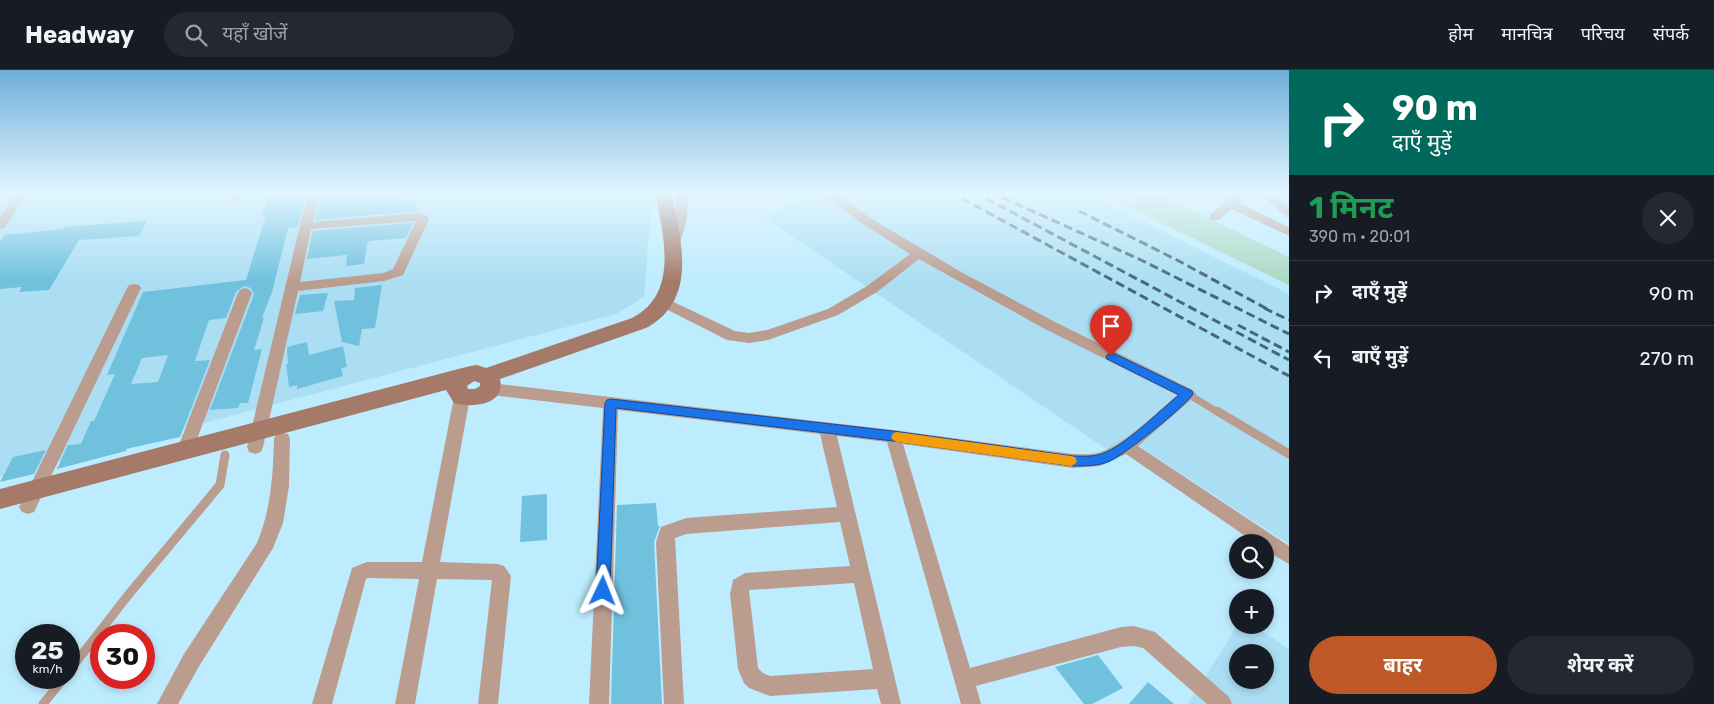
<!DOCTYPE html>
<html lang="hi">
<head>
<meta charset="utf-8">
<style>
	:root { --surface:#171b24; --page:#242831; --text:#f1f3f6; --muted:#9ea1a6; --line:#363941; --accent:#be5927 }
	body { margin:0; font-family:Rubik,"Noto Sans Devanagari",sans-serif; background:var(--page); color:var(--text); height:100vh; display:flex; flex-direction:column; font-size:19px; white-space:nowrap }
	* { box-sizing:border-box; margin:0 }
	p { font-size:16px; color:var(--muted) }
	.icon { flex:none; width:28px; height:28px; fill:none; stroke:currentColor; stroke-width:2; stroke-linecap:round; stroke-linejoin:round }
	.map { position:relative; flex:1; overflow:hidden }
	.sheet { display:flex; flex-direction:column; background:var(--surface); width:425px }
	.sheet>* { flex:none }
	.top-card { background:#00695c; color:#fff; overflow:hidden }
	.buttons { position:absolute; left:1229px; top:464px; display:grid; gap:10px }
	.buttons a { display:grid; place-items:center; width:45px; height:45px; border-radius:50%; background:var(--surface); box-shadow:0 2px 8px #0003; font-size:25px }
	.speed { position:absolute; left:15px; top:554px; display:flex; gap:10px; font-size:25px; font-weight:700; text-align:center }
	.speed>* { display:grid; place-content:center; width:65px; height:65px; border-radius:50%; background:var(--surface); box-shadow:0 2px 8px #0003; line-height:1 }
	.speed small { font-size:12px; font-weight:400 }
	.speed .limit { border:8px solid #d22; background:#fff; color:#111 }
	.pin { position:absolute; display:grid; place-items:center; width:42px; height:42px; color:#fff; margin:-51px -21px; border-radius:50% 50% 50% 0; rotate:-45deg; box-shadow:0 0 5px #0007 }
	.pin .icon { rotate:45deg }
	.me { position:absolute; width:55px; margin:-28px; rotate:2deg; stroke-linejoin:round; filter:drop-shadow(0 0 4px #0008) }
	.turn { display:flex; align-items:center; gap:18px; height:105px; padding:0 20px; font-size:22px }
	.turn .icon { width:65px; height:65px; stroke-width:2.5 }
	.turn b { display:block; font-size:35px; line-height:42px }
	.round { display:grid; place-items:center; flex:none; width:52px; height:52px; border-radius:26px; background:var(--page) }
	.summary { display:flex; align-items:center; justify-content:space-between; height:85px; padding:0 20px }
	h1 { font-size:30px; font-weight:700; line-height:38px; color:#1e9e55 }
	.primary-button { display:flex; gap:10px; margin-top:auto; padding:10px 20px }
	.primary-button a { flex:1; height:58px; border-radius:30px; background:var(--accent); color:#fff; font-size:20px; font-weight:700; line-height:58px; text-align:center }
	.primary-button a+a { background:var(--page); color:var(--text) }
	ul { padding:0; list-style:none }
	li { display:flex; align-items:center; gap:15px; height:65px; padding:0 20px; border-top:1px solid var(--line) }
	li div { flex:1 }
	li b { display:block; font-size:19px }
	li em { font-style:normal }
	header { display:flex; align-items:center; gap:30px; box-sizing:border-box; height:70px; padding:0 25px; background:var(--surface); border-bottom:1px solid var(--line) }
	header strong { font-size:24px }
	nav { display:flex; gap:28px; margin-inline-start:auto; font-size:18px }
	.search { width:350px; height:45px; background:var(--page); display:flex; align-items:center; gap:12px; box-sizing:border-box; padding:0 18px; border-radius:28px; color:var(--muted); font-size:19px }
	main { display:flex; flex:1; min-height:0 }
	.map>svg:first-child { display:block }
</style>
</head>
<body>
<header>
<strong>Headway</strong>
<div class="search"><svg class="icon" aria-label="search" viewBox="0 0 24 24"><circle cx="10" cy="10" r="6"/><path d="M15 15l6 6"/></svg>यहाँ खोजें</div>
<nav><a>होम</a><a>मानचित्र</a><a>परिचय</a><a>संपर्क</a></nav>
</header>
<main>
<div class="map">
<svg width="1289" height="634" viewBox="0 0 1289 634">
	<rect width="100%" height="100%" fill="#beecff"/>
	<g fill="#acdef3" fill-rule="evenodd">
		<path d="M0 122H652L644 227 616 244 0 407Z"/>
		<path d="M814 122H1083L1289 224V474L1127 368 1109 381 765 148Z"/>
		<path d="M1238 555H1253L1289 579V634H1188ZM1238 582H1265V610H1238Z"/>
	</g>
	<path fill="#abd9c3" d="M1137 122H1154L1289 187V215L1124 135Z"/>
	<g fill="#70c1de" fill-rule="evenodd">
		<path d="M270 122H306L298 157 288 158 272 222 262 248H264L254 280 262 279 248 333H240L238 338 210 340 254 224 251 218 244 216 236 222 226 248 209 250 195 291 210 290 180 367 126 379V381L57 399 68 375 81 374 91 351H94L115 304 107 305 143 222 246 210 266 145 262 146ZM168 285 158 312 131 314 142 288Z"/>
		<path d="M322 122H376L375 129 399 127V131L417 130 415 141 315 150Z"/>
		<path d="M147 151 139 166 79 170 49 220 19 222 22 217 0 219V172L5 165 63 159 64 157Z"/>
		<path d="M413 153 406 168 370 171 367 174 364 194 346 196 347 185 307 189 313 161Z"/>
		<path d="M382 215 375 258 362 259 359 276 342 272 334 231 354 230 355 218Z"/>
		<path d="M328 223 323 241 295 244 300 225Z"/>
		<path d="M307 272 309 285 343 276 347 297 341 298 343 306 297 319V315L289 317 286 294H288L287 277Z"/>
		<path d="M46 380 34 404 0 412 13 387Z"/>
		<path d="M547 424V470L520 472 522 426Z"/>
		<path d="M656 433 658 456H660L654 472 662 634H611L617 435Z"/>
		<path d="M1098 585 1123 618 1092 634H1084L1055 597Z"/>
		<path d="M1148 612 1174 634H1129Z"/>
	</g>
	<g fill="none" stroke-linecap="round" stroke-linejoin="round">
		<g stroke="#bb9d90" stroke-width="7">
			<path d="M235 129 239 122"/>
			<path d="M1188 324 1219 343"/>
		</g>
		<g stroke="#bb9d90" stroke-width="9">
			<path d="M1217 341 1289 384"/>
			<path d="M69 601 129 524 220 415 225 385"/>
			<path d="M43 634 64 608"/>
		</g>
		<g fill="#bb9d90" fill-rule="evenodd">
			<path d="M17 122H29L4 158 0 159V146Z"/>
			<path d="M308 122H320L313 152 418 143 427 146 429 149 403 205 384 211 298 221 263 377 261 382 255 384 249 382 247 377ZM416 151 393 199 383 203 300 212 311 159Z"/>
			<path d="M676 122H688C688 139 687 160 678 175L674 176 668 172 675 148Z"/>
			<path d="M819 122H833L872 149 961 202 1053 251 1193 320 1196 324 1193 328 1138 376 1289 476V494L1265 480V472H1254L1126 384 1100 396 1073 398 903 374 970 598 1121 557 1134 556 1155 562 1229 627 1232 634H1207L1143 578 1134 576 1121 577 976 616 981 634H961L887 372 837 366 901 634H881L877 619 770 626 749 618 744 613 738 599 730 524 733 510 745 503 850 496 840 452 686 464 675 468 684 634H664L656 472 661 457 686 448 837 437 820 364 618 340 609 634H589L603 338 490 325 485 323 482 319 485 315 490 313 893 360 1073 384C1081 384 1089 385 1097 383 1121 378 1157 342 1177 325L1043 258 919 189 877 222 838 245 768 270 749 273 727 270 658 235 656 232 658 229 663 227 735 261 749 263 767 260 828 239 867 216 910 184 863 154ZM854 513 873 599 770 606 763 603 758 598 749 520Z"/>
			<path d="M1237 122H1251L1239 133 1289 157V166L1232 139 1219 150H1211L1209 147 1211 144Z"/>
			<path d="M1259 122H1272L1289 137V147L1285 146Z"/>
			<path d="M134 214 139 215 141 218 34 442 28 444 22 442 19 437 22 432 127 218 129 215Z"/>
			<path d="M245 218 250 220 252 223 193 380 191 385 185 387 179 385 177 380 238 223 240 220Z"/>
			<path d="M462 321 467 323 470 327 440 492 498 494 504 496 511 506 498 634H478L492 510 437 509 415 634H395L419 509 368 508 366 509 332 634H312L352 498 367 492H422L454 327 457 323Z"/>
			<path d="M282 363 288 364 290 369 289 416 283 453 273 478 198 598 178 634H157L184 584 257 473C271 439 273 406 274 369L276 364Z"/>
		</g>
		<path fill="#a57a68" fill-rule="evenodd" d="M655 122H671C681 168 699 230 646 258L500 309C506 336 471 338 454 333L446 320 0 439V419L470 296 477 295 486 298 632 248C680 224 663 164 655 122ZM474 311 480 313V316L475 319H468L467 316Z"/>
		<g stroke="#466773" stroke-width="3" stroke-dasharray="9 4.5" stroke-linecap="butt">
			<path d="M950 122 1289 306"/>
			<path d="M974 122 1289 290"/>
			<path d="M990 122 1141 190 1289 264"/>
			<path d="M1079 141 1177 190 1269 240"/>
			<path d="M1264 238 1289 250"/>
			<path d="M1238 255 1289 282"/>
		</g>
	</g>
	<linearGradient id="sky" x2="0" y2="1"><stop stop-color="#6faed9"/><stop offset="0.58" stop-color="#e2f6ff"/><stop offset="1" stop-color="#e2f6ff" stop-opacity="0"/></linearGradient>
	<rect width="1289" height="211" fill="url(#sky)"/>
	<path fill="#1a73e8" stroke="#114b97" d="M1111 282 1192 321 1193 324C1186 336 1122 387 1108 392 1097 396 1085 396 1073 396L893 371 616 338 610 521 608 526 603 528 598 526 596 521 605 333 607 330 611 329 893 361 1073 386C1082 386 1092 387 1101 384 1124 377 1159 341 1179 325L1107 289 1106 286Z"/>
	<path fill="#f59e0b" d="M897 362 1071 386 1075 387 1077 391 1075 394 1071 396 897 372 893 370 891 367 893 363Z"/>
</svg>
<div class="buttons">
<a><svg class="icon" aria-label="search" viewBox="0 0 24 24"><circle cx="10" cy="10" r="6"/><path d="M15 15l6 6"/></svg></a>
<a>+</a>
<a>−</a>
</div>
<div class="speed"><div>25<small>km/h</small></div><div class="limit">30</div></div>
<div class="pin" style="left:1111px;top:286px;background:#d93025"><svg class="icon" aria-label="arrive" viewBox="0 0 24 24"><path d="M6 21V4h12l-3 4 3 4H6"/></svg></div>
<svg class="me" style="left:603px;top:521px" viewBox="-20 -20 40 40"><path d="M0-17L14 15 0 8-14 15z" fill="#1a73e8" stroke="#fff" stroke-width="4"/></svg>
</div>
<section class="sheet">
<div class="top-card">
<div class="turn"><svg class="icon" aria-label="right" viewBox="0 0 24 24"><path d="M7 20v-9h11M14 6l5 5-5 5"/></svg><div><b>90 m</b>दाएँ मुड़ें</div></div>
</div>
<div class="summary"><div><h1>1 मिनट</h1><p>390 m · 20:01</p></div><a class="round"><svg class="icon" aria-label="close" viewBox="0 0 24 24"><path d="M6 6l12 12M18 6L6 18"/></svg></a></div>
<ul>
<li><svg class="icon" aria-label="right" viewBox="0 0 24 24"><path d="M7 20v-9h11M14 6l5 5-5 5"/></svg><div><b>दाएँ मुड़ें</b></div><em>90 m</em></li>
<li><svg class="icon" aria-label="left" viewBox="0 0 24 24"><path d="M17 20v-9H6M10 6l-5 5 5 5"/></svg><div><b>बाएँ मुड़ें</b></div><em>270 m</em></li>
</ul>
<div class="primary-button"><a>बाहर</a><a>शेयर करें</a></div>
</section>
</main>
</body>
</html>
